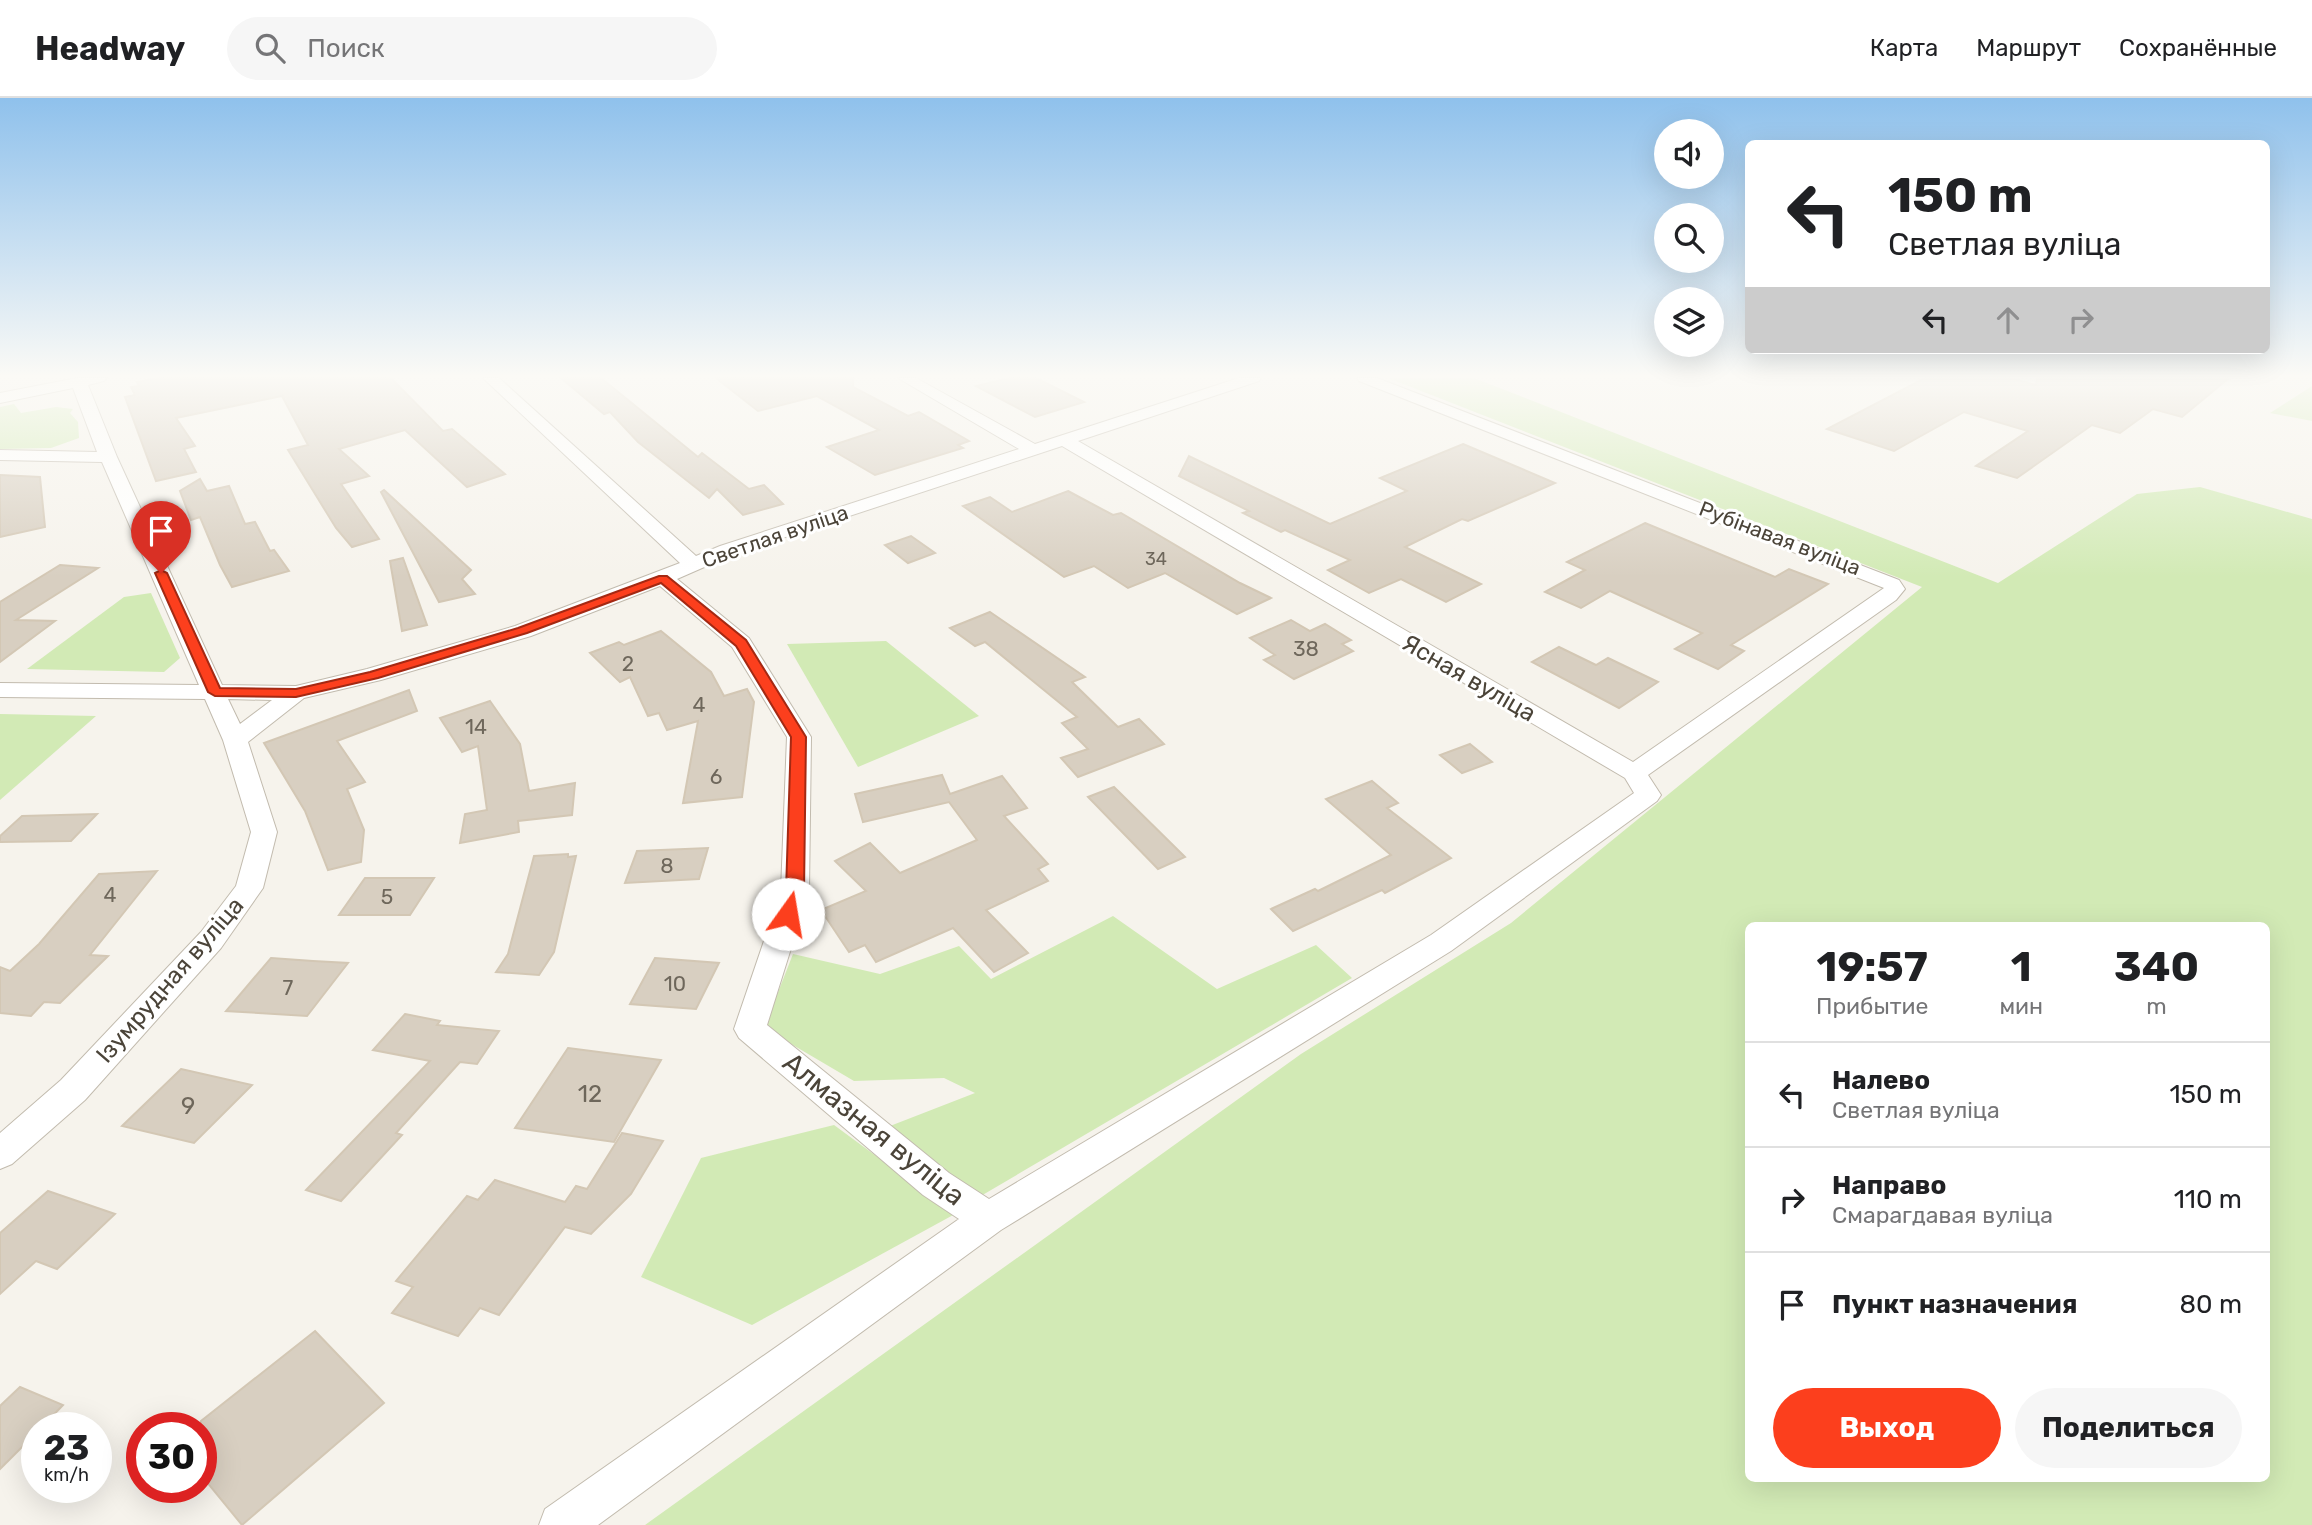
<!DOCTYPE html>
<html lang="ru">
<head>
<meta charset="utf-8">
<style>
	:root { --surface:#fff; --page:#f6f6f6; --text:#202124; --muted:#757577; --line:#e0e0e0; --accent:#fc3f1d }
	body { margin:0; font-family:Rubik,sans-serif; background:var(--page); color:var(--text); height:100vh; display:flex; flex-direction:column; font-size:26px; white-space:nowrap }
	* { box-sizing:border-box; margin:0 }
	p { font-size:23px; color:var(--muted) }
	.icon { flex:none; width:38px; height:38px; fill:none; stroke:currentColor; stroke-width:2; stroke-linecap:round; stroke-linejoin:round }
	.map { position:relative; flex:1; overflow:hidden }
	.side { position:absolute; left:1745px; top:824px; width:525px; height:560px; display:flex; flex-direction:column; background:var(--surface); border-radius:10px; box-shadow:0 7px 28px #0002 }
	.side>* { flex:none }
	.banner { position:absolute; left:1745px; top:42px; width:525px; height:214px; border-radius:10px; box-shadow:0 7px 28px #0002; background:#fff; color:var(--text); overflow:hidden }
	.controls { position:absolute; left:1654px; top:21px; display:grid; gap:14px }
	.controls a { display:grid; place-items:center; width:70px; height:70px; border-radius:50%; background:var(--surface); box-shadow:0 7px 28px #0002; font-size:35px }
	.speed { position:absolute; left:21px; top:1314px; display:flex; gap:14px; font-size:35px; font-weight:700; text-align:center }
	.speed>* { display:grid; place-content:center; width:91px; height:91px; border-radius:50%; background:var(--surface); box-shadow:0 7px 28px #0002; line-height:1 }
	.speed small { font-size:18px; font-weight:400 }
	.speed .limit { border:10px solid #d22; background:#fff; color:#111 }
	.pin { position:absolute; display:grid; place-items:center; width:60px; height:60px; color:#fff; margin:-72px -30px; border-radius:50% 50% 50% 0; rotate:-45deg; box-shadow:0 0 7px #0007 }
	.pin .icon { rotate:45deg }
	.me { position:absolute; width:77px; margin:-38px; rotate:13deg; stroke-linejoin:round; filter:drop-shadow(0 0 5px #0008) }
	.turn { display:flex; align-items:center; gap:24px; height:147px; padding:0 28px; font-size:32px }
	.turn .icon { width:91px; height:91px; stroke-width:2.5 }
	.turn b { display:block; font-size:49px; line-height:60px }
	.lanes { display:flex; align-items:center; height:66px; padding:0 28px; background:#0003; justify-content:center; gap:35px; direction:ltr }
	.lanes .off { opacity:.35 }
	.eta { display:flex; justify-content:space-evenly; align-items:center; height:119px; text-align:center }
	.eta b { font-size:42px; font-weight:700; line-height:49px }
	.action { display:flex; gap:14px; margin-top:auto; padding:14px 28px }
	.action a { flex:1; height:80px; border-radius:42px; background:var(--accent); color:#fff; font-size:28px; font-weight:700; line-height:80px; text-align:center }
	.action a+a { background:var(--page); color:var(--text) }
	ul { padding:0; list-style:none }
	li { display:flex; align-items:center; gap:21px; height:105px; padding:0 28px; border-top:2px solid var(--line) }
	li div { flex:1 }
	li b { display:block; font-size:26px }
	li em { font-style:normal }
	header { display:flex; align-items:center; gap:42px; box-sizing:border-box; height:98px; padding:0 35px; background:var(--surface); border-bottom:2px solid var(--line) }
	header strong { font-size:33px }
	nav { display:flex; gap:38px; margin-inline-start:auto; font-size:24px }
	.search { width:490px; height:63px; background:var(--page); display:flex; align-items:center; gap:18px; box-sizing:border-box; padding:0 24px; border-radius:38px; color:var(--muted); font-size:26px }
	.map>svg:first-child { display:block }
</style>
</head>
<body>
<header>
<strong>Headway</strong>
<div class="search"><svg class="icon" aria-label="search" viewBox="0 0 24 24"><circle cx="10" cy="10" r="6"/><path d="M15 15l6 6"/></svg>Поиск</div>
<nav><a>Карта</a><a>Маршрут</a><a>Сохранённые</a></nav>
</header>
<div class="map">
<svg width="2312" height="1427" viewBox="0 0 2312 1427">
	<rect width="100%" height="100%" fill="#f6f3ec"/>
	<g fill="#d2eab5" fill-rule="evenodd">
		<path d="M1388 280H1474L1998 485 2137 396 2200 389 2312 421V1427H645L1301 956 1511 825 1922 489ZM1748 828H2266V1381H1748Z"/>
		<path d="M2312 288V323L2270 315Z"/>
		<path d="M14 306 21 315 56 309 73 311 70 315 78 324 79 340 51 350 0 351V309Z"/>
		<path d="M151 495 180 560 164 574 27 571 124 499Z"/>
		<path d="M886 543 979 618 858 669 787 546Z"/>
		<path d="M0 616 96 618 0 702Z"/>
		<path d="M1113 818 1217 891 1316 847 1352 880 974 1102 890 1028 975 995 944 980 854 983 764 930 793 856 880 876 959 848 991 881Z"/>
		<path d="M834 1027 955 1116 752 1227 641 1179 701 1060Z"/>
	</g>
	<g fill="#d8cfc1" stroke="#d3c7b4" stroke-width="2">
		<path d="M158 280H391L443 333 452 331 505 376 467 389 405 332 339 351 369 378 341 386 379 441 352 449 336 430 288 352 308 347 282 298 176 320 195 348 184 351 196 374 156 383 125 299 135 297 131 289 139 288 137 284Z"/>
		<path d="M561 280H601L698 359 702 355 749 391 764 387 783 406 743 417 717 391 709 400 638 344 610 314 604 316Z"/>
		<path d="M716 280H853V289L908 318 919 314 969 343 958 347 963 350 875 377 827 349 879 332 817 298 758 313Z"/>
		<path d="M1009 280H1036L1084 304 1035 319 976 288Z"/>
		<path d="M1925 280H2010L2036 287 2037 280H2229L2182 319 2153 311 2120 335 2092 327 2017 380 1976 368 2028 333 1964 314 1894 353 1827 331Z"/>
		<path d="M1463 346 1555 385 1468 423 1462 421 1405 449 1481 486 1446 504 1401 481 1369 495 1328 472 1350 462 1285 432 1281 434 1243 415 1249 413 1179 378 1189 358 1330 426 1407 393 1380 380Z"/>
		<path d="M0 377 40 379 45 429 0 439Z"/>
		<path d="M200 381 207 393 229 388 245 426 255 424 270 453 274 452 289 473 232 489 220 467 200 419 191 422 180 393Z"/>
		<path d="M384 392 471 472 462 481 475 496 439 504 381 394Z"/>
		<path d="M1068 393 1113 417 1121 415 1240 485 1271 500 1237 516 1165 475 1128 490 1094 468 1064 479 963 408 990 399 1012 414Z"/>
		<path d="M1645 425 1775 479 1789 471 1828 486 1731 547 1744 553 1718 571 1675 551 1702 535 1610 493 1581 510 1545 494 1585 472 1567 464Z"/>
		<path d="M911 438 935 455 908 465 885 447Z"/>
		<path d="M403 460 427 527 402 533 390 463Z"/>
		<path d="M60 467 98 470 16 522 55 523 0 564V504Z"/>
		<path d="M990 514 1085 579 1072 584 1118 629 1139 621 1164 646 1078 679 1061 660 1088 651 1062 625 1077 619 985 544 975 548 950 530Z"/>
		<path d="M1291 522 1310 533 1325 526 1351 542 1342 546 1353 553 1294 581 1264 562 1275 557 1250 540Z"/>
		<path d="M661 533 711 574 724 598 747 591 754 604 742 699 683 705 698 623 667 632 659 615 648 618 630 579 620 584 590 555 619 544 624 547Z"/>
		<path d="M1559 549 1596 567 1608 560 1658 584 1619 610 1532 564Z"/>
		<path d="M409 592 417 613 337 643 365 684 347 691 364 732 361 764 328 772 305 713 264 645Z"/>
		<path d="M490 603 520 646 529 693 575 685 572 717 518 723 519 734 460 745 465 716 487 712 478 648 462 654 440 620Z"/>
		<path d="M1470 646 1492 664 1462 675 1440 657Z"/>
		<path d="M942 677 950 696 1002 678 1027 710 1004 718 1048 766 1038 771 1048 783 986 812 1028 855 994 874 953 830 876 864 865 847 849 854 821 812 866 793 835 763 870 745 900 775 977 742 949 704 863 724 855 696Z"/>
		<path d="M1372 683 1398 705 1387 710 1451 760 1385 795 1382 792 1293 833 1271 811 1315 791 1318 793 1391 757 1326 701Z"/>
		<path d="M1114 689 1185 759 1158 771 1088 699Z"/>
		<path d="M97 716 71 743 0 744V738L22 718Z"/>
		<path d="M708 750 699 781 625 785 637 753Z"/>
		<path d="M568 756V759L576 758 554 854 539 877 496 874 508 856 534 758Z"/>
		<path d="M157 773 90 857 108 858 60 905 44 904 31 918 0 915V869L10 873 39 846 99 776Z"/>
		<path d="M365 780H434L410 817H339Z"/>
		<path d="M271 860 313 863 348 865 307 918 226 913Z"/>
		<path d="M655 860 719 865 696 911 630 906Z"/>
		<path d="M405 916 440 923 437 927 499 933 477 966 460 964 396 1035 402 1037 341 1103 306 1092 430 963 373 952Z"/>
		<path d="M568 950 661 962 614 1044 515 1030Z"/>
		<path d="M181 971 252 987 194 1045 122 1028Z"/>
		<path d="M622 1035 663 1043 631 1096 591 1136 565 1129 499 1217 480 1210 458 1238 392 1215 413 1189 396 1183 467 1098 478 1102 495 1082 565 1104 576 1088 587 1091Z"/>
		<path d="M48 1093 115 1116 57 1171 36 1163 0 1196V1135Z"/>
		<path d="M315 1233 384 1305 242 1427 201 1377V1323Z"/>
		<path d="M20 1289 63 1307 41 1330H37V1334L0 1371V1308Z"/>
	</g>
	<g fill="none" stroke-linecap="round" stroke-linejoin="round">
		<g stroke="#c2bbae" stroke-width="2">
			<path id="minor" d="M77 280H107L104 283 88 287 117 359 222 587 296 588 367 571 515 528 680 465 483 280H499L696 458 720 448 1019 351 898 280H916L1035 346 1239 280H1261L1259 283 1078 343 1633 664 1884 490 1359 283 1357 280H1377L1899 482 1905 491 1896 502 1648 677 1661 697 1657 703 1451 853 1001 1132 598 1427H539L545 1411 959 1121 923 1097 739 940 734 931 781 793 787 639 732 549 660 488 531 538 381 582 304 600 248 644 277 734 263 790 221 850 85 1002 12 1066 0 1071V1035L61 982 201 834 236 788 251 734 223 642 205 601 0 599V585L199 587 102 364 0 362V352L97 354 73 290 0 305V295ZM1062 348 1625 680 1634 695 1431 837 989 1101 949 1075 767 927 809 793 811 639 749 540 677 481 734 456ZM228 601 272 602 240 626Z"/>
		</g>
		<use href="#minor" fill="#fff" fill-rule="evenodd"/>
	</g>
	<linearGradient id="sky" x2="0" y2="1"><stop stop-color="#8fc1ec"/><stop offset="0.58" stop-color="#fbfaf6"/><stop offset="1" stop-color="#fbfaf6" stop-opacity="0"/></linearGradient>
	<rect width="2312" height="479" fill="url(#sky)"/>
	<path fill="#fc3f1d" stroke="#a42913" stroke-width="2" d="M161 472 167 475 220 590 296 591 370 574 518 530 659 478H667L746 542 806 639 804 793 796 816 788 822 779 816 786 793 791 639 736 548 661 485 527 535 378 580 296 599 215 598 208 594 155 475Z"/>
	<g text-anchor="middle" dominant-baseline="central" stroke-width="6" stroke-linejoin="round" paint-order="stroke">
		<g font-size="18" fill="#6e675b">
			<text x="1156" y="461">34</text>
		</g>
		<g font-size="21" fill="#4b4439" stroke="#fff">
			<text transform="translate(775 438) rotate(-19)">Светлая вуліца</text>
			<text transform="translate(1780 440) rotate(21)">Рубінавая вуліца</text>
		</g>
		<g font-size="21" fill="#6e675b">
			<text x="1306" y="550">38</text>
			<text x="628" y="565">2</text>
			<text x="699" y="606">4</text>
			<text x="476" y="628">14</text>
			<text x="716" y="678">6</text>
			<text x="667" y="767">8</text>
			<text x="110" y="796">4</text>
			<text x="387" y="798">5</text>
			<text x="675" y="885">10</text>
			<text x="288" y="889">7</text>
		</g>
		<g font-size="24" fill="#4b4439" stroke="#fff">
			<text transform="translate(1469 580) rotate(30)">Ясная вуліца</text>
			<text transform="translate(170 882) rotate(-49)">Ізумрудная вуліца</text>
		</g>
		<g font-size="24" fill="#6e675b">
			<text x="590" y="996">12</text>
			<text x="188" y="1008">9</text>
		</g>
		<g font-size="28" fill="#4b4439" stroke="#fff">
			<text transform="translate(874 1031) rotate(39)">Алмазная вуліца</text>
		</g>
	</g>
</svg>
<div class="controls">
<a><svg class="icon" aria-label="sound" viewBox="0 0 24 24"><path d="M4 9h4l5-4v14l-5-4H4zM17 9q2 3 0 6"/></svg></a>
<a><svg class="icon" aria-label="search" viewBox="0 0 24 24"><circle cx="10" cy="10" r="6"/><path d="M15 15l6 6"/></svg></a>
<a><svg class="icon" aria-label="layers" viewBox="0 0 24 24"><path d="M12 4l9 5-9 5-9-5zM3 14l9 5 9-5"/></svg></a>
</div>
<div class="speed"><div>23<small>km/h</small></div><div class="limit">30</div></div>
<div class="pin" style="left:161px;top:475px;background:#d93025"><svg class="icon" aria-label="arrive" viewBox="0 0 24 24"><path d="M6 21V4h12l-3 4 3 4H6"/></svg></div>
<svg class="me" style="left:788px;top:816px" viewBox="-20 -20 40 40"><circle r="19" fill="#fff"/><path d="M0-13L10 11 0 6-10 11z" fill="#fc3f1d"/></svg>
<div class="banner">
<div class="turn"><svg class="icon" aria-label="left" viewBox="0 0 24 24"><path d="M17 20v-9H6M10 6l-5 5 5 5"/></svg><div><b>150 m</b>Светлая вуліца</div></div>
<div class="lanes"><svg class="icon" aria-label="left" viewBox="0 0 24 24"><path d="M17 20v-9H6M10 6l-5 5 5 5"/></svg><svg class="icon off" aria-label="ahead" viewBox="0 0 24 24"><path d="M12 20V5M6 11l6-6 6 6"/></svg><svg class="icon off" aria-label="right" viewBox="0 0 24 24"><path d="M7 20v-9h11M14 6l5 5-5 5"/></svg></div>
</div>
<section class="side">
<div class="eta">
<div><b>19:57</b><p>Прибытие</p></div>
<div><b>1</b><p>мин</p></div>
<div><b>340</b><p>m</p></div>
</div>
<ul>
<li><svg class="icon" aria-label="left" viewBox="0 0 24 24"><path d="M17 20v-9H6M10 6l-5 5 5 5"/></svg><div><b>Налево</b><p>Светлая вуліца</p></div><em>150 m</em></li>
<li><svg class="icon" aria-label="right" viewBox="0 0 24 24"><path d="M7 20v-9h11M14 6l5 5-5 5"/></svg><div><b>Направо</b><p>Смарагдавая вуліца</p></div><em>110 m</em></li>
<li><svg class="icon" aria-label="arrive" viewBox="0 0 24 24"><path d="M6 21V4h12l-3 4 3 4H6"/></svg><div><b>Пункт назначения</b></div><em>80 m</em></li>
</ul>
<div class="action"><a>Выход</a><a>Поделиться</a></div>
</section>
</div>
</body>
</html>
